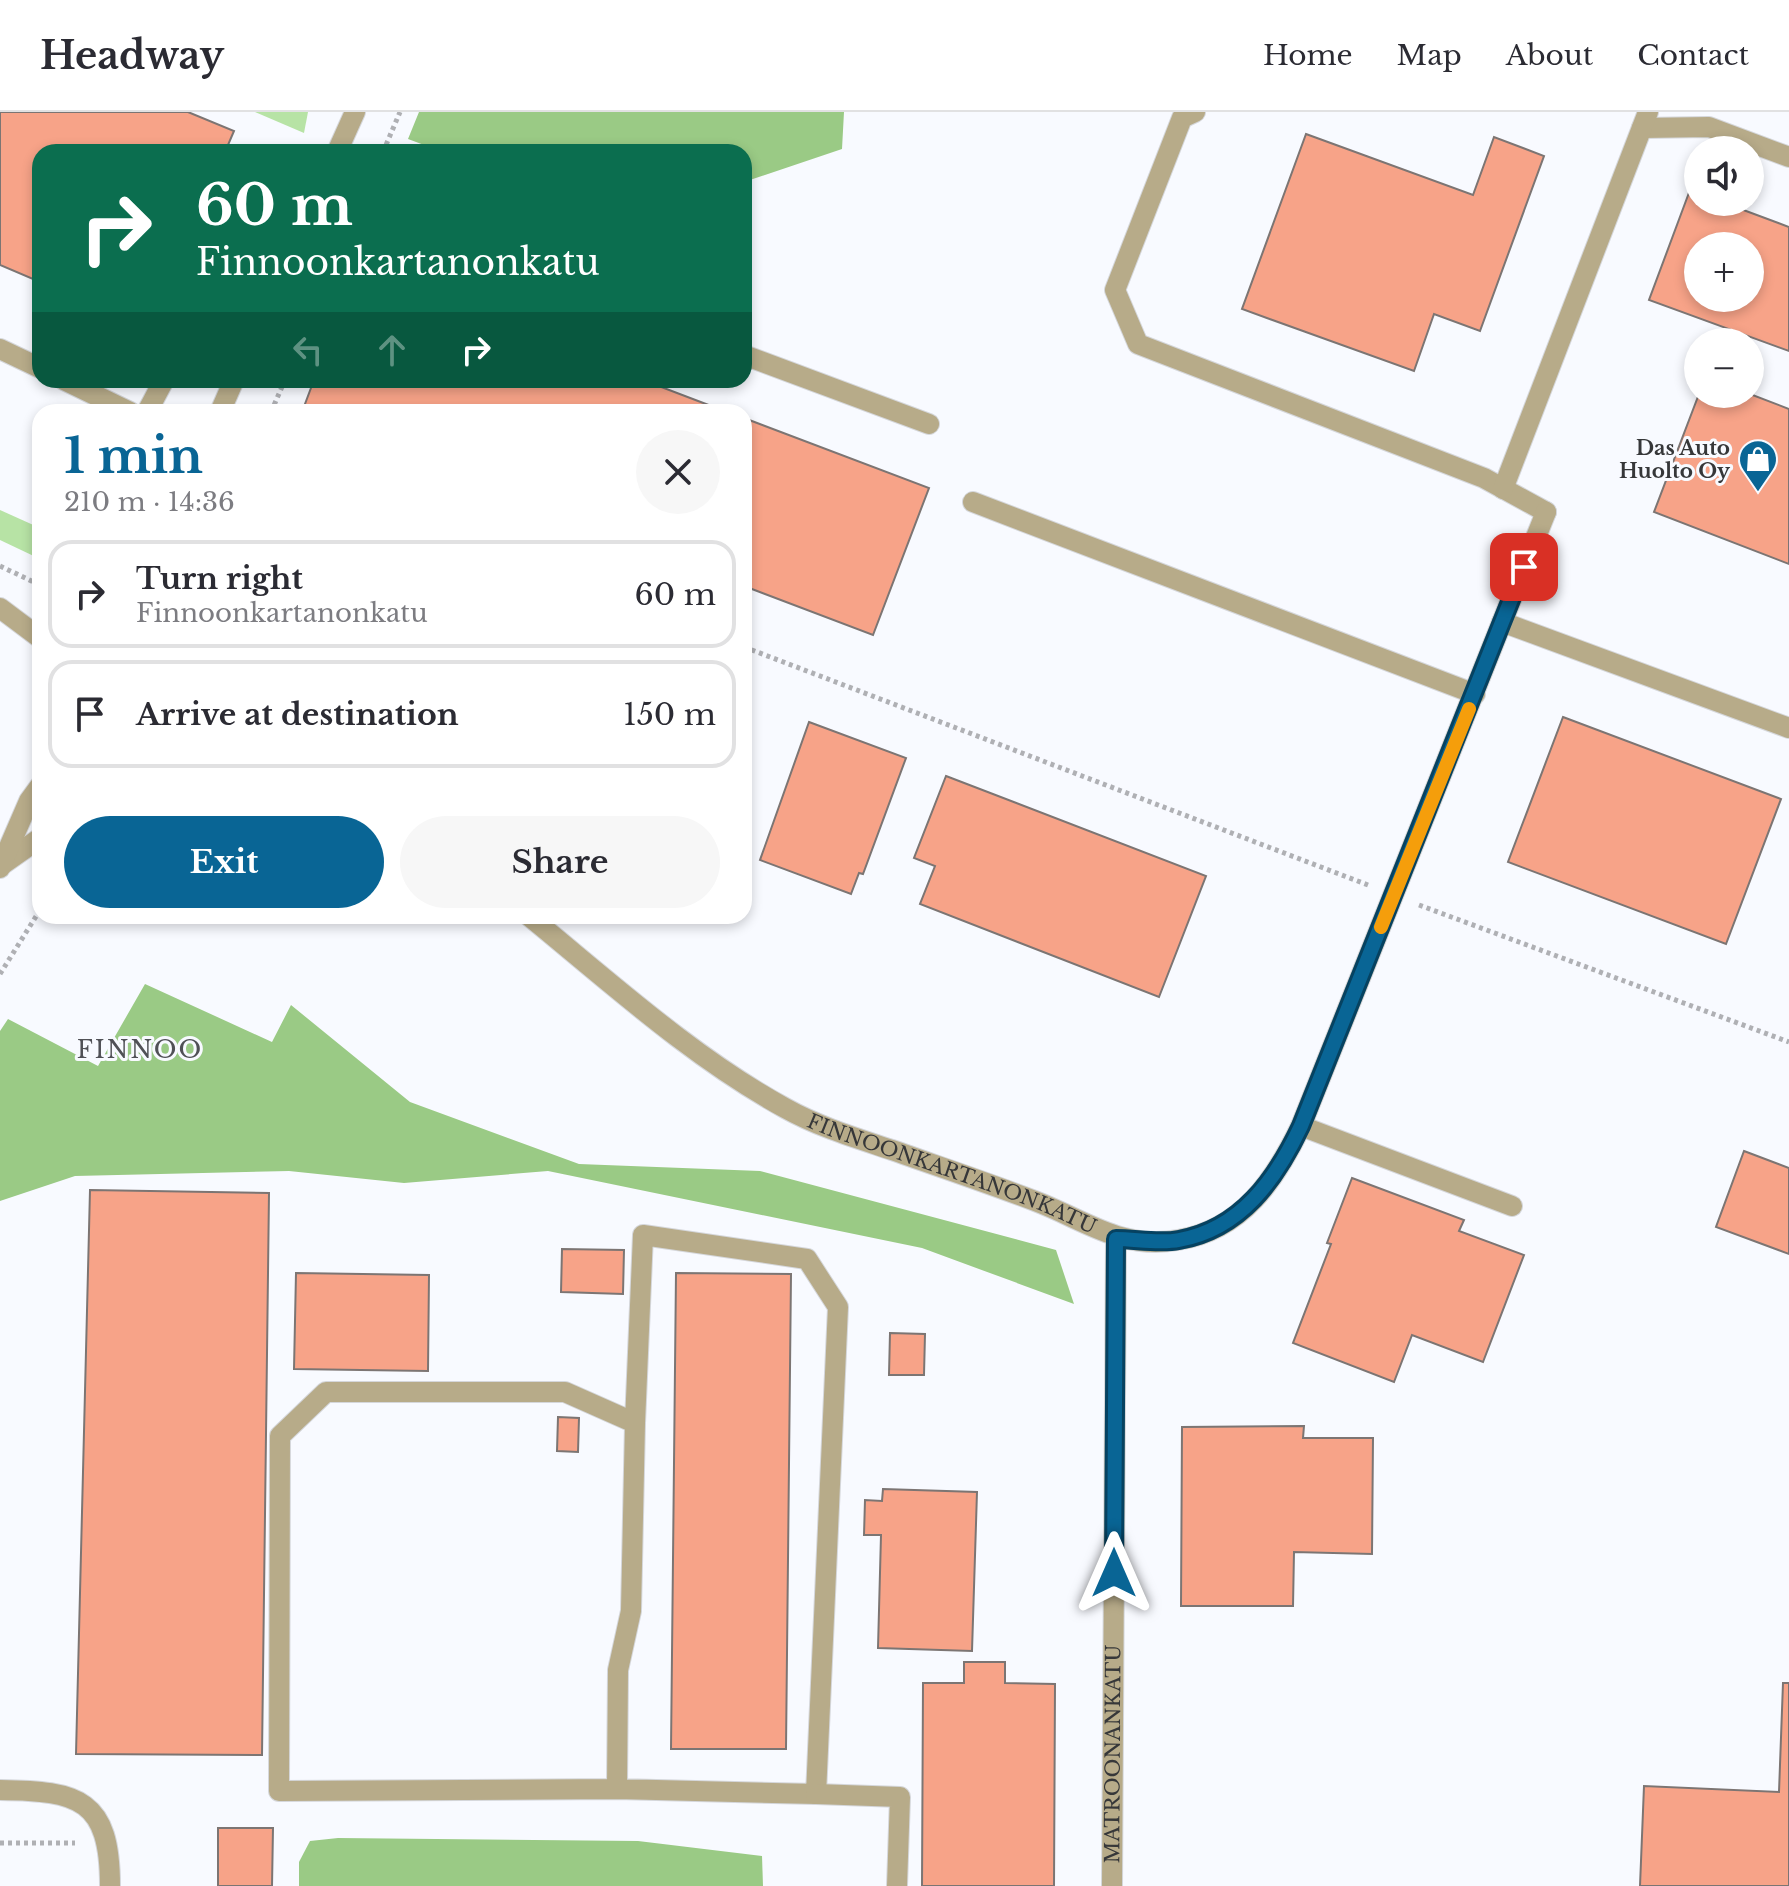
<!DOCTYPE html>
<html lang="en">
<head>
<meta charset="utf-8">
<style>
	:root { --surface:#fff; --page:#f7f7f7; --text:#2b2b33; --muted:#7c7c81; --line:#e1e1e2; --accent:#096595 }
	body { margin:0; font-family:"Libre Baskerville",serif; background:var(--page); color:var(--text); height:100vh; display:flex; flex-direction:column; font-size:30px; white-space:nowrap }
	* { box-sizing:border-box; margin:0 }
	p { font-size:26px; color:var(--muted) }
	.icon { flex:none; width:44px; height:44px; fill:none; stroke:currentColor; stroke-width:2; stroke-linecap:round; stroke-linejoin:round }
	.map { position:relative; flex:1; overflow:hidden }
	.details { position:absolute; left:32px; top:292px; width:720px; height:520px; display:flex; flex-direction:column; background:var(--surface); border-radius:24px; box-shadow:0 4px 12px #0003 }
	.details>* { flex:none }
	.banner { position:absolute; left:32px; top:32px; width:720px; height:244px; border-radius:24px; box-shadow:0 4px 12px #0003; background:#0b6e4f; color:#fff; overflow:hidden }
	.fabs { position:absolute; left:1684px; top:24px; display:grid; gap:16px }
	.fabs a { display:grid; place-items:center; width:80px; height:80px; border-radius:50%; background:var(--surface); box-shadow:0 4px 12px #0003; font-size:40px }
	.pin { position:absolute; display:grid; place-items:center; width:68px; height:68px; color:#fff; margin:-34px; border-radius:16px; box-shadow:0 4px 12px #0006 }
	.me { position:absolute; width:88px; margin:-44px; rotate:0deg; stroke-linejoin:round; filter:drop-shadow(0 0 6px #0008) }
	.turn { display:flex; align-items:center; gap:28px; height:168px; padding:0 32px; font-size:36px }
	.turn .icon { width:104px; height:104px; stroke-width:2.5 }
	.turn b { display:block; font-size:56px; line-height:68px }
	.lanes { display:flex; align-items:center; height:76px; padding:0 32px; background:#0003; justify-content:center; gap:40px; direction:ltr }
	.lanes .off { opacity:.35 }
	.round { display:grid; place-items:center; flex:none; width:84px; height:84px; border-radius:42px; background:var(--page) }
	.headline { display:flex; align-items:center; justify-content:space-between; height:136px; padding:0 32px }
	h1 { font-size:48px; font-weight:700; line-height:60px; color:var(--accent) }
	.action { display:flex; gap:16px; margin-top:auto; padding:16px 32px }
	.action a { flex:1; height:92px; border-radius:48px; background:var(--accent); color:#fff; font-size:32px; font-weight:700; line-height:92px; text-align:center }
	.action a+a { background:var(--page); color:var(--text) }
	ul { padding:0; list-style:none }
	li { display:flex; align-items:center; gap:24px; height:108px; margin:0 16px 12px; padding:0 16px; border:4px solid var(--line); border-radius:24px }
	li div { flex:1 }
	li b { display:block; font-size:30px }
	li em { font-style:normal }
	header { display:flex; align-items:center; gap:48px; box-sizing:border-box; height:112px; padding:0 40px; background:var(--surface); border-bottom:2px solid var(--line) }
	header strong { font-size:38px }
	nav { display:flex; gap:44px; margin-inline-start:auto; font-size:28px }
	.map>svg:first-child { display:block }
</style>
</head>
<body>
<header>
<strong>Headway</strong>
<nav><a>Home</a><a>Map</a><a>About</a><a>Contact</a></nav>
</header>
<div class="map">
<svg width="1789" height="1774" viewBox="0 0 1789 1774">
	<rect width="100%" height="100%" fill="#f8faff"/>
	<g fill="#b7e3a5">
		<path d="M255 0H308L304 21Z"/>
		<path d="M0 398 40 416V447L0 428Z"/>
	</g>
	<g fill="#9aca85">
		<path d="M419 0H844L842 37 744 70V40H443L408 27Z"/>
		<path d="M145 872 272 930 291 893 410 990 579 1052 760 1059 1056 1138 1074 1192 922 1136 548 1059 404 1071 289 1059 75 1064 0 1089V919L8 907 98 954Z"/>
		<path d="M338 1726 638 1729 762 1744 763 1774H299V1750L310 1729Z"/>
	</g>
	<g fill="#f7a388" stroke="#7c7573" stroke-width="2" fill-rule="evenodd">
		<path d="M0 0H188L234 19 225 40H40V170L0 153Z"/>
		<path d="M1306 22 1473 83 1494 25 1544 44 1480 219 1434 202 1414 259 1242 197Z"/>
		<path d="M1690 78 1698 81V90H1722L1789 115V239L1649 188ZM1698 134H1750V186H1698Z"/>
		<path d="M314 268H643L727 300H302Z"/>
		<path d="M1699 282H1750L1789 297V452L1654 400Z"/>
		<path d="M744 306 929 376 873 523 744 474Z"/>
		<path d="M1563 605 1781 687 1726 832 1508 750Z"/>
		<path d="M809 610 906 646 863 762 859 761 851 782 760 748Z"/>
		<path d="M946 664 1206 764 1159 885 920 792 935 754 914 746Z"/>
		<path d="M1744 1039 1789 1056V1142L1716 1115Z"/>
		<path d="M1352 1066 1464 1108 1459 1119 1524 1143 1483 1250 1412 1223 1394 1270 1293 1231 1331 1132 1327 1131Z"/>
		<path d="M90 1078 269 1081 262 1643 76 1642Z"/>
		<path d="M562 1137 624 1138 623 1182 561 1180Z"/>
		<path d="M296 1161 429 1163 428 1259 294 1257Z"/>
		<path d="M676 1161 791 1162 786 1637H671Z"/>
		<path d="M890 1221 925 1222 924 1263H889Z"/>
		<path d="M558 1305 579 1306 578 1340 557 1339Z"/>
		<path d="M1304 1314 1303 1326H1373L1372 1442 1294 1440 1293 1494H1181L1182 1315Z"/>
		<path d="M883 1377 977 1380 972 1539 878 1536 881 1423H864L865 1388 882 1389Z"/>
		<path d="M964 1550H1005V1571L1055 1572 1054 1774H922L923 1571H964Z"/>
		<path d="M1783 1571H1789V1774H1640L1644 1674 1779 1680Z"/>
		<path d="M218 1716H273L272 1774H218Z"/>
	</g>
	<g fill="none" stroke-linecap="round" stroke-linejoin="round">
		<g stroke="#d5d7db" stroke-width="22">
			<g id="lane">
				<path d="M1195 0 1182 6 1115 178 1138 232 1484 366 1546 400"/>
				<path d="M1642 16 1709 15 1789 45"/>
				<path d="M0 237 40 256"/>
				<path d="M744 243 929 312"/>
				<path d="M64 268 130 300"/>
				<path d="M147 300 164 268"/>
				<path d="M1503 377 1648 0"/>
				<path d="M973 390 1475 582"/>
				<path d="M0 496 40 526"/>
				<path d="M1502 510 1789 616"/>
				<path d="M1301 1014 1512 1094"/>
				<path d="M617 1677 618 1558 631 1499 635 1311 565 1280H326L280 1324 279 1679 617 1677 816 1682 838 1195 807 1147 643 1123 635 1311"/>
				<path d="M816 1682 900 1685 897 1774"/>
			</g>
		</g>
		<g stroke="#d5d7db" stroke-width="22">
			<g id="street">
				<path d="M337 40 355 0"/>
				<path d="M220 300 234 268"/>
				<path d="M3 752 40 726"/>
				<path d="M0 756 29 689 40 674"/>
				<path id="s1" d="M529 804C611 871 692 945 785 996 819 1015 856 1026 892 1038 940 1055 988 1071 1035 1089 1085 1108 1121 1138 1178 1128 1242 1118 1275 1068 1301 1014L1546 400"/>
				<path d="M0 1678C79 1679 110 1687 110 1774"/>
				<path id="s2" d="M1112 1774 1116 1127"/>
			</g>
		</g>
		<g stroke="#afb0b4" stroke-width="5" stroke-dasharray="4 4" stroke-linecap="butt">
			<path d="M383 40 400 0"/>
			<path d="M271 300 285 268"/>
			<path d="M0 454 40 473"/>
			<path d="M744 535 1368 773"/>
			<path d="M1419 793 1789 930"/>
			<path d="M0 862 40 798"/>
			<path d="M0 1731H75"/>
		</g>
		<use href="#lane" stroke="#b7ab89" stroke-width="20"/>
		<use href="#street" stroke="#b7ab89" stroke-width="20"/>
	</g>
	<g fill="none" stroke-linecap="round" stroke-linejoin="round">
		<g stroke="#064261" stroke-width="20">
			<path id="route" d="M1114 1461 1116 1127C1136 1127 1159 1132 1179 1128 1241 1117 1276 1067 1301 1014L1524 455"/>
		</g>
		<use href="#route" stroke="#096595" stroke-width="14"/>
		<path stroke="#f59e0b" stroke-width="14" d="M1381 815 1469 597"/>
	</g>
	<defs>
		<g id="shop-pin" transform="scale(2)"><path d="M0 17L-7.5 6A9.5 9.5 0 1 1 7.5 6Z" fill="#096595" stroke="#f8faff"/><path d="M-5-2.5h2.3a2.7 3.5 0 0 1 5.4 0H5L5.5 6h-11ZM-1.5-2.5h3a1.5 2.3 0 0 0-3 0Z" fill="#fff"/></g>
	</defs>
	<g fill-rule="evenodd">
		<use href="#shop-pin" x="1758" y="347"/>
	</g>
	<g text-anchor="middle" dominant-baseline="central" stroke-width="6" stroke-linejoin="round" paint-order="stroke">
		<g font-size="20" font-weight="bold" fill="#363739" stroke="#f8faff" text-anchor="end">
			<text x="1730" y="336">Das Auto<tspan x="1730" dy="23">Huolto Oy</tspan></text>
		</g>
		<g font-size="20" fill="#363739" stroke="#f8faff">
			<text stroke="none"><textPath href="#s1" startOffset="500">FINNOONKARTANONKATU</textPath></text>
			<text stroke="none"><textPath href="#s2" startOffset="132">MATROONANKATU</textPath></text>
		</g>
		<g font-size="24" letter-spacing="2" fill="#505156" stroke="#f8faff">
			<text x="140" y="937">FINNOO</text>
		</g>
	</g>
</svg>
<div class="fabs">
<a><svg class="icon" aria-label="sound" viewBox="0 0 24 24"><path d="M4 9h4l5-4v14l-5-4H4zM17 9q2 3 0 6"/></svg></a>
<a>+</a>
<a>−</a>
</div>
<div class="pin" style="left:1524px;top:455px;background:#d93025"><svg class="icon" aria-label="arrive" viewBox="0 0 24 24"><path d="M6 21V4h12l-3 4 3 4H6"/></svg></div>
<svg class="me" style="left:1114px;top:1461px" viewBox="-20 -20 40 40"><path d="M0-17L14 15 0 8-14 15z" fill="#096595" stroke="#fff" stroke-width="4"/></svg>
<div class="banner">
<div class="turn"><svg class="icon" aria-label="right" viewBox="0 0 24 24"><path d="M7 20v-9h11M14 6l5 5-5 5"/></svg><div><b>60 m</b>Finnoonkartanonkatu</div></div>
<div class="lanes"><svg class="icon off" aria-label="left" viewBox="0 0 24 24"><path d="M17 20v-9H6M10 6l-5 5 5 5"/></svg><svg class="icon off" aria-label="ahead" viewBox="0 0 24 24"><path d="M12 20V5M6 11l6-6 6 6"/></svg><svg class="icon" aria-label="right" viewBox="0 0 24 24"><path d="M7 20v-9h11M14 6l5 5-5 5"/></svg></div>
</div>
<section class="details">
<div class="headline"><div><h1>1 min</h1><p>210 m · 14:36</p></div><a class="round"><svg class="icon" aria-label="close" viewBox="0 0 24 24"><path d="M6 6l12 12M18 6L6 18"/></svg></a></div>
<ul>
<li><svg class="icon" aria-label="right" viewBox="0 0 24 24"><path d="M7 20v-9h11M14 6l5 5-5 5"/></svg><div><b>Turn right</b><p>Finnoonkartanonkatu</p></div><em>60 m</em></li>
<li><svg class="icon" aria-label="arrive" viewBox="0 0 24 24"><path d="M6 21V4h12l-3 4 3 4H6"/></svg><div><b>Arrive at destination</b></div><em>150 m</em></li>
</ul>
<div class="action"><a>Exit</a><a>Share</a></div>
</section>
</div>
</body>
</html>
